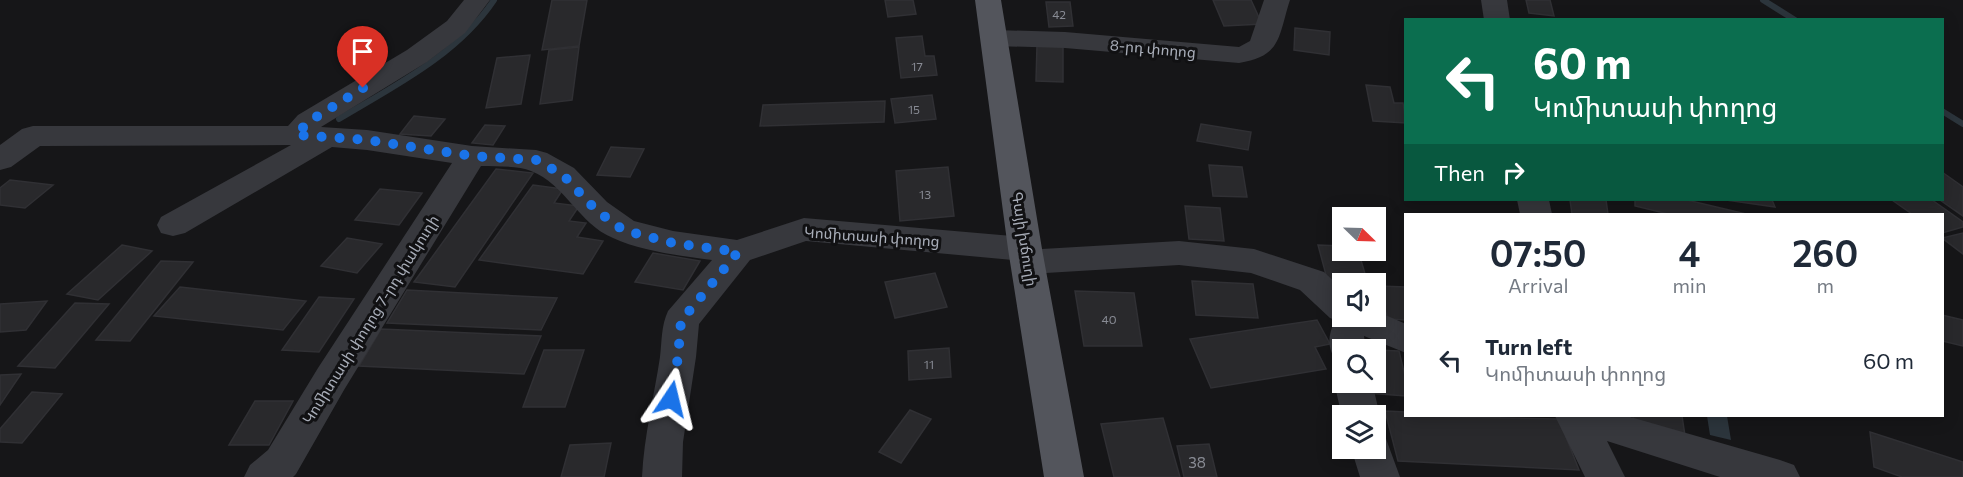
<!DOCTYPE html>
<html lang="en">
<head>
<meta charset="utf-8">
<style>
	:root { --surface:#fff; --page:#f6f6f7; --text:#1f2937; --muted:#747a83 }
	body { margin:0; font-family:Commissioner,"Noto Sans Armenian",sans-serif; background:var(--page); color:var(--text); height:100vh; display:flex; flex-direction:column; font-size:22px; white-space:nowrap }
	* { box-sizing:border-box; margin:0 }
	p { font-size:20px; color:var(--muted) }
	.icon { flex:none; width:33px; height:33px; fill:none; stroke:currentColor; stroke-width:2; stroke-linecap:round; stroke-linejoin:round }
	.map { position:relative; flex:1; overflow:hidden }
	.details { position:absolute; left:1404px; top:213px; width:540px; height:204px; display:flex; flex-direction:column; background:var(--surface); border-radius:0px; box-shadow:0 3px 15px #0003 }
	.details>* { flex:none }
	.banner { position:absolute; left:1404px; top:18px; width:540px; height:183px; border-radius:0px; box-shadow:0 3px 15px #0003; background:#0b6e4f; color:#fff; overflow:hidden }
	.needle { width:39px; rotate:113deg }
	.buttons { position:absolute; left:1332px; top:207px; display:grid; gap:12px }
	.buttons a { display:grid; place-items:center; width:54px; height:54px; border-radius:0px; background:var(--surface); box-shadow:0 3px 15px #0003; font-size:30px }
	.pin { position:absolute; display:grid; place-items:center; width:51px; height:51px; color:#fff; margin:-62px -26px; border-radius:50% 50% 50% 0; rotate:-45deg; box-shadow:0 0 6px #0007 }
	.pin .icon { rotate:45deg }
	.me { position:absolute; width:66px; margin:-33px; rotate:10deg; stroke-linejoin:round; filter:drop-shadow(0 0 4px #0008) }
	.turn { display:flex; align-items:center; gap:21px; height:126px; padding:0 30px; font-size:27px }
	.turn .icon { width:78px; height:78px; stroke-width:2.5 }
	.turn b { display:block; font-size:42px; line-height:51px }
	.then { display:flex; align-items:center; height:57px; padding:0 30px; background:#0003; gap:12px; font-size:22px }
	.eta { display:flex; justify-content:space-evenly; align-items:center; height:102px; text-align:center }
	.eta b { font-size:36px; font-weight:600; line-height:42px }
	ul { padding:0; list-style:none }
	li { display:flex; align-items:center; gap:18px; height:90px; padding:0 30px }
	li div { flex:1 }
	li b { display:block; font-size:22px }
	li em { font-style:normal }
	.map>svg:first-child { display:block }
</style>
</head>
<body>
<div class="map">
<svg width="1963" height="477" viewBox="0 0 1963 477">
	<rect width="100%" height="100%" fill="#161618"/>
	<path fill="#2c353c" d="M1707 416H1727L1731 440 1710 435Z"/>
	<g fill="none" stroke-linecap="round" stroke-linejoin="round">
		<g stroke="#2c353c" stroke-width="6">
			<path d="M1763 0 1795 20"/>
			<path d="M1942 111 1963 124"/>
			<path d="M339 119C394 86 457 55 494 0"/>
		</g>
	</g>
	<g fill="#29292c" stroke="#303034" stroke-width="1.5">
		<path d="M552 0H587L579 46 542 50Z"/>
		<path d="M885 0H913L916 14 888 17Z"/>
		<path d="M1213 0H1251L1262 24 1224 26Z"/>
		<path d="M1526 0H1550L1554 16 1529 13Z"/>
		<path d="M1046 2H1070L1073 26 1049 27Z"/>
		<path d="M1295 28 1330 32 1329 55 1294 50Z"/>
		<path d="M922 36 925 56H934L937 75 901 78 896 38Z"/>
		<path d="M1037 45 1063 46V82L1036 81Z"/>
		<path d="M579 47 572 100 540 104 549 50Z"/>
		<path d="M530 55 521 104 486 108 497 58Z"/>
		<path d="M1366 85 1390 87 1394 103H1403L1406 123 1373 121Z"/>
		<path d="M932 95 936 119 895 123 891 99Z"/>
		<path d="M885 101 884 122 760 126 763 105Z"/>
		<path d="M414 116 445 119 431 136 400 134Z"/>
		<path d="M1201 124 1251 132 1248 150 1197 141Z"/>
		<path d="M485 125 505 126 493 145 472 143Z"/>
		<path d="M611 147 644 149 630 177 597 175Z"/>
		<path d="M1209 165 1242 167 1247 197 1213 196Z"/>
		<path d="M948 167 954 216 900 221 896 171Z"/>
		<path d="M496 169 533 173 455 287 414 282Z"/>
		<path d="M1942 172 1963 187V216L1940 200H1942Z"/>
		<path d="M10 180 53 185 25 208 0 205V188Z"/>
		<path d="M533 185 563 189 554 203 579 206 569 221 586 223 577 237 603 241 583 274 479 260Z"/>
		<path d="M380 189 422 193 399 225 355 220Z"/>
		<path d="M1570 200H1606L1608 214H1572Z"/>
		<path d="M1635 200H1687L1746 214H1668L1635 206Z"/>
		<path d="M1726 200H1772L1775 207Z"/>
		<path d="M1892 200H1932L1963 222V227L1942 233V214H1912Z"/>
		<path d="M1185 206 1220 208 1224 241 1189 239Z"/>
		<path d="M1963 233V254L1942 238Z"/>
		<path d="M347 238 382 244 357 273 321 266Z"/>
		<path d="M122 245 152 251 98 300 67 294Z"/>
		<path d="M1318 245 1342 246V250H1358L1368 284 1329 286Z"/>
		<path d="M653 253 700 261 683 290 635 282Z"/>
		<path d="M161 261 193 262 130 341 96 340Z"/>
		<path d="M935 273 947 307 895 318 885 282Z"/>
		<path d="M1192 281 1253 284 1258 318 1196 315Z"/>
		<path d="M1378 286 1406 287V320L1388 319Z"/>
		<path d="M180 287 306 301 283 330 154 316Z"/>
		<path d="M407 290 557 298 541 330 387 323Z"/>
		<path d="M1075 291 1134 293 1142 346H1084Z"/>
		<path d="M319 297 354 299 319 352 282 350Z"/>
		<path d="M47 301 26 330 0 332V304Z"/>
		<path d="M75 303 109 304 55 368 18 366Z"/>
		<path d="M1942 315 1963 320V346L1942 341Z"/>
		<path d="M1317 320 1330 344 1315 347 1326 369 1211 388 1190 339Z"/>
		<path d="M381 329 541 336 524 374 359 366Z"/>
		<path d="M949 348 951 377 909 380 908 351Z"/>
		<path d="M544 350H584L565 407H523Z"/>
		<path d="M1376 350 1399 351 1406 380V396L1366 393 1364 382H1376Z"/>
		<path d="M21 374 0 405V375Z"/>
		<path d="M32 392 62 394 22 443 0 442V429Z"/>
		<path d="M255 401H293L269 445H229Z"/>
		<path d="M910 410 931 419 901 463 879 452Z"/>
		<path d="M1385 411 1406 412V416L1559 419 1579 470 1398 461Z"/>
		<path d="M1633 416H1682L1686 442 1634 428Z"/>
		<path d="M1163 418 1180 477H1114L1101 424Z"/>
		<path d="M1870 432 1963 462V477H1902L1874 467Z"/>
		<path d="M611 443 604 477H561L570 445Z"/>
		<path d="M1209 444 1217 477H1184L1177 446Z"/>
	</g>
	<g fill="none" stroke-linecap="round" stroke-linejoin="round">
		<g fill="#37383d" fill-rule="evenodd">
			<path d="M464 0H490L465 33 427 62 321 127 367 130 472 146 536 150 547 153 574 168 607 202 634 221 673 231 737 240 804 218 1025 237 1037 241 1042 249 1179 241 1254 249 1324 272 1342 289V316H1376V311L1406 324V353L1364 336 1366 350H1342V362L1335 360C1327 345 1328 336 1335 320L1330 318 1300 290 1251 273 1179 265 1029 274 1017 271 1012 262 1013 260 806 241 750 260 699 324 696 357 683 442 682 477H642C644 436 654 397 660 357 662 341 661 326 668 311L712 260C681 256 641 251 613 238 579 224 565 184 531 171 518 165 496 167 481 166L344 390 296 474 293 477H244L250 465 268 450 318 368 452 163 367 150 332 147 185 233 173 236 161 233 157 225 161 217 291 145 40 146 11 167 0 170V145L22 129 33 126H288L298 115 407 50 447 21Z"/>
			<path d="M1264 0H1290C1278 37 1282 56 1239 63L1065 48 995 46 986 44 982 38 986 32 995 30 1065 32 1239 47 1250 41Z"/>
			<path d="M1481 0H1507L1510 20H1484Z"/>
			<path d="M1517 200H1549L1552 214H1520Z"/>
			<path d="M1342 370V382H1372L1380 416 1376 425V416H1342V417L1334 382Z"/>
			<path d="M1555 416H1627L1780 460 1794 465 1800 477H1720L1607 441 1625 477H1585Z"/>
			<path d="M1376 433 1385 436 1400 477H1360L1351 448H1376Z"/>
		</g>
		<path fill="#53555c" fill-rule="evenodd" d="M975 0H1001L1042 249 1084 477H1044L1008 249Z"/>
	</g>
	<g fill="none" stroke-linecap="round" stroke-linejoin="round">
		<path stroke="#1a73e8" stroke-width="10" stroke-dasharray="0 18" d="M363 88 308 122 296 135 367 140 472 156 536 160 563 175 596 210 623 230 673 243 738 252 681 321 678 357 671 399"/>
	</g>
	<g text-anchor="middle" dominant-baseline="central" stroke-width="6" stroke-linejoin="round" paint-order="stroke">
		<g font-size="12" fill="#888b94">
			<text x="1059" y="14">42</text>
			<text x="917" y="66">17</text>
			<text x="914" y="109">15</text>
			<text x="925" y="194">13</text>
			<text x="1109" y="319">40</text>
			<text x="929" y="364">11</text>
		</g>
		<g font-size="15" fill="#a8adb8" stroke="#111113">
			<text transform="translate(1153 48) rotate(5)">8-րդ փողոց</text>
			<text transform="translate(872 236) rotate(4)">Կոմիտասի փողոց</text>
			<text transform="translate(1025 239) rotate(81)">Գայի խճուղի</text>
			<text transform="translate(370 319) rotate(-58)">Կոմիտասի փողոց 7-րդ փակուղի</text>
		</g>
		<g font-size="15" fill="#888b94">
			<text x="1197" y="462">38</text>
		</g>
	</g>
</svg>
<div class="buttons">
<a><svg class="needle" viewBox="-14 -14 28 28"><path d="M0-13l5 13h-10z" fill="#e53935"/><path d="M0 13l5-13h-10z" fill="#747a83"/></svg></a>
<a><svg class="icon" aria-label="sound" viewBox="0 0 24 24"><path d="M4 9h4l5-4v14l-5-4H4zM17 9q2 3 0 6"/></svg></a>
<a><svg class="icon" aria-label="search" viewBox="0 0 24 24"><circle cx="10" cy="10" r="6"/><path d="M15 15l6 6"/></svg></a>
<a><svg class="icon" aria-label="layers" viewBox="0 0 24 24"><path d="M12 4l9 5-9 5-9-5zM3 14l9 5 9-5"/></svg></a>
</div>
<div class="pin" style="left:363px;top:88px;background:#d93025"><svg class="icon" aria-label="arrive" viewBox="0 0 24 24"><path d="M6 21V4h12l-3 4 3 4H6"/></svg></div>
<svg class="me" style="left:671px;top:399px" viewBox="-20 -20 40 40"><path d="M0-17L14 15 0 8-14 15z" fill="#1a73e8" stroke="#fff" stroke-width="4"/></svg>
<div class="banner">
<div class="turn"><svg class="icon" aria-label="left" viewBox="0 0 24 24"><path d="M17 20v-9H6M10 6l-5 5 5 5"/></svg><div><b>60 m</b>Կոմիտասի փողոց</div></div>
<div class="then">Then<svg class="icon" aria-label="right" viewBox="0 0 24 24"><path d="M7 20v-9h11M14 6l5 5-5 5"/></svg></div>
</div>
<section class="details">
<div class="eta">
<div><b>07:50</b><p>Arrival</p></div>
<div><b>4</b><p>min</p></div>
<div><b>260</b><p>m</p></div>
</div>
<ul>
<li><svg class="icon" aria-label="left" viewBox="0 0 24 24"><path d="M17 20v-9H6M10 6l-5 5 5 5"/></svg><div><b>Turn left</b><p>Կոմիտասի փողոց</p></div><em>60 m</em></li>
</ul>
</section>
</div>
</body>
</html>
